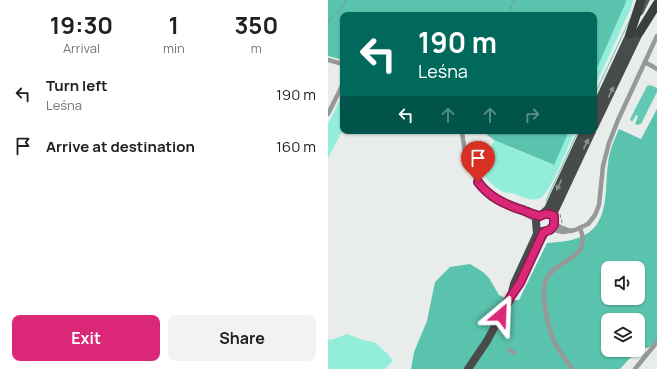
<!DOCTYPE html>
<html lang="en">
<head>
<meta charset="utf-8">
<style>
	:root { --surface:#fff; --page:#f2f2f2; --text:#202124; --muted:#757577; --accent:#db2777 }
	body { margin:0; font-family:Manrope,sans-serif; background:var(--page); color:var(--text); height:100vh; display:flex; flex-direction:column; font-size:15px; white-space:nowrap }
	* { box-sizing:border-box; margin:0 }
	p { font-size:13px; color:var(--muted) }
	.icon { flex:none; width:22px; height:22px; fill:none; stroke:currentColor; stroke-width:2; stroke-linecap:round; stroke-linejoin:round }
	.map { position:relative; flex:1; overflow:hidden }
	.side { display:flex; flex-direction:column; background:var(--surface); width:328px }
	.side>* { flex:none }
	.top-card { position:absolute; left:12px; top:12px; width:257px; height:122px; border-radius:8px; box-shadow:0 1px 3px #0004; background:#00695c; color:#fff; overflow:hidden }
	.controls { position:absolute; left:273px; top:261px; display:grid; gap:8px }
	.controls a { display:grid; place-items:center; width:44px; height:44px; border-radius:8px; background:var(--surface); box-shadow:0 1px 3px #0004; font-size:20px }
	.pin { position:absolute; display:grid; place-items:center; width:34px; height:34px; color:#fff; margin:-41px -17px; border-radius:50% 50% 50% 0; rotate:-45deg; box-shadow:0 0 4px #0007 }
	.pin .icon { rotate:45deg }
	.me { position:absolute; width:44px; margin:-22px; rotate:26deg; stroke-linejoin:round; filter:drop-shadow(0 0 3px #0008) }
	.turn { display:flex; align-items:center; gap:14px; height:84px; padding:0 12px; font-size:18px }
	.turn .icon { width:52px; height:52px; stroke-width:2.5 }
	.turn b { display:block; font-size:28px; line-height:34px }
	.lanes { display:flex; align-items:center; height:38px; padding:0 12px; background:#0003; justify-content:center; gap:20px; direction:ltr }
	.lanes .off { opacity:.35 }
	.eta { display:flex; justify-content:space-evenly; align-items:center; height:68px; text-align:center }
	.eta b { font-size:24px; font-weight:700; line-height:28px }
	.cta { display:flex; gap:8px; margin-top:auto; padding:8px 12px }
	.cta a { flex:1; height:46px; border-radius:8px; background:var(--accent); color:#fff; font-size:16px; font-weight:700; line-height:46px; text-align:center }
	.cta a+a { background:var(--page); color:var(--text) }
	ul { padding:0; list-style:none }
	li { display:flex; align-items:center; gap:12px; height:52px; padding:0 12px }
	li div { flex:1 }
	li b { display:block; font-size:15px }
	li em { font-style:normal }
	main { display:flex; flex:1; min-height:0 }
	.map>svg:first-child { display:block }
</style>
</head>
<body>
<main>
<section class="side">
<div class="eta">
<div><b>19:30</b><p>Arrival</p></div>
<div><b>1</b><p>min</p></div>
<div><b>350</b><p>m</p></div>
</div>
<ul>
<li><svg class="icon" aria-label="left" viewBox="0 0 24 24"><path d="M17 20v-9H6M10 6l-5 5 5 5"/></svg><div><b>Turn left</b><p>Leśna</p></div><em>190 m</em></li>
<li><svg class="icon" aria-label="arrive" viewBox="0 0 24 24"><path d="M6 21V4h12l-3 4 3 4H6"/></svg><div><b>Arrive at destination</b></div><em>160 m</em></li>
</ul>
<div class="cta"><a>Exit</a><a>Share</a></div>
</section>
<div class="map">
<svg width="329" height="369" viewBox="0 0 329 369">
	<rect width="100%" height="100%" fill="#e8edec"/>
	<g fill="#92edd9">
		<path d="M298 0H305L303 8 266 88V75Z"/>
		<path d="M15 94V130L0 158V124Z"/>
		<path d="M241 131H247C241 144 223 190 214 197 206 203 195 197 187 194 184 193 179 193 175 192 169 189 157 180 156 173 155 164 163 149 166 140L225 165Z"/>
		<path d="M19 334 35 340 46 342 60 354 65 361 57 369H0V339L3 340Z"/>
	</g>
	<g fill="#5ac3ae" fill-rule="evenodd">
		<path d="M0 0H298V2L266 75V15H15V60L0 56Z"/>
		<path d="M329 109V339L322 347 315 349 301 359 292 369H83L86 352 99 321 107 282 122 267 142 264 155 272 161 278 171 295 181 300H191L219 243C228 242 238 242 247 239 283 229 276 193 280 164 281 152 286 140 291 129L313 139ZM280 268H310V298H280ZM280 320H310V350H280Z"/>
		<path d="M154 131H241L226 165 166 140Z"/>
	</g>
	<path fill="#61c9b4" d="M322 85 329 88V92L313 124 310 125 307 124 310 116 308 115 304 122 302 119 319 86Z"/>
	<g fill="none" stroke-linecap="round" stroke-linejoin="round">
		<g stroke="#61c9b4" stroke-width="1">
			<path d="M266 96 302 19"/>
			<path d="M149 174 154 182"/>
			<path d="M218 201 250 131"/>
			<path d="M184 203 208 213 211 212"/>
		</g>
		<g stroke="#848786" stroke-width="1" stroke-dasharray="4 2" stroke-linecap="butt">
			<path d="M179 15 187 0"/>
			<path d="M0 22 14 7 19 0"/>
			<path d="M194 205 202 208"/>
			<path d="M232 214 234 223"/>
		</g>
		<g stroke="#979999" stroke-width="4.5">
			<path d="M0 60 15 64"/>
			<path d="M317 62 329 69"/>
			<path d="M0 114 15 84"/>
			<path d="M134 131C138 174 153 196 194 210 200 212 206 215 212 216"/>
			<path d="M190 210 204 218 208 222"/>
			<path d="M227 223 232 227 243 231"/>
			<path d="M222 229 235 232 247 230 260 224 267 215 271 205 275 166 281 143 290 120 329 36"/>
			<path d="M182 350 186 353"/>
			<path d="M244 369C238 360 231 351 226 341 220 327 211 292 219 278 230 258 265 259 252 228"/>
			<path d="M307 369 329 342"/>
		</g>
		<path stroke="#535756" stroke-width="7" d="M312 12 318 0"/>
		<g stroke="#474b4a" stroke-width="8">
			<path d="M266 111 302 34"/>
			<path d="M266 127 311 33"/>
			<path d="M214 231C230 231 224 222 226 212L264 131"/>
			<path d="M209 246 218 231"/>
			<path d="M183 296 186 284 209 234 208 222 209 219 220 209 256 131"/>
			<path d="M140 369 159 341 185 292"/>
		</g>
		<g stroke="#3b3f3e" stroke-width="9">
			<path d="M311 33 329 4"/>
			<path d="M302 34 313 0"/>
		</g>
	</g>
	<defs><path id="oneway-solid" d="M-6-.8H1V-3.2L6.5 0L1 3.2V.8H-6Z"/></defs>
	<g fill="#8d9190">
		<use href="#oneway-solid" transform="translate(283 92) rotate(-65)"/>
		<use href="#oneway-solid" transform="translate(258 144) rotate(-65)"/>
		<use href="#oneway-solid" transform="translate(231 185) rotate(115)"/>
	</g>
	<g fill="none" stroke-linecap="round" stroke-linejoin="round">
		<g stroke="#8e194d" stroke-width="10">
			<path id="route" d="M150 182C161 197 176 204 194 210 200 212 205 215 212 216 217 213 220 213 226 216V225L222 230 218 231 215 233 192 283 183 296 173 315"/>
		</g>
		<use href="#route" stroke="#db2777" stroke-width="7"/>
	</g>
</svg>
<div class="controls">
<a><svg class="icon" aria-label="sound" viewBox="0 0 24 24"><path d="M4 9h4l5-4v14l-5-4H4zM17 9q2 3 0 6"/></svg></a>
<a><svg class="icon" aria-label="layers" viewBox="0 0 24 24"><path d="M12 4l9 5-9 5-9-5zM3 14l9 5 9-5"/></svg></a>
</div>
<div class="pin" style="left:150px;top:182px;background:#d93025"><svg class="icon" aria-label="arrive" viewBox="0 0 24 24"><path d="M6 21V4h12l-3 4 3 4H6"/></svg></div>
<svg class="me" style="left:173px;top:315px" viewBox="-20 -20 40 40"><path d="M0-17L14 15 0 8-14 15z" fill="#db2777" stroke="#fff" stroke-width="4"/></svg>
<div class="top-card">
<div class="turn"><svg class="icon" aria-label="left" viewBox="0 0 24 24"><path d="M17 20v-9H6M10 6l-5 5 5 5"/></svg><div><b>190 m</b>Leśna</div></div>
<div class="lanes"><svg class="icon" aria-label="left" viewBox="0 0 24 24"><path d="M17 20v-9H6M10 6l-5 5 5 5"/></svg><svg class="icon off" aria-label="ahead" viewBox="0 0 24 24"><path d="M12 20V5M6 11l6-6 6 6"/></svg><svg class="icon off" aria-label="ahead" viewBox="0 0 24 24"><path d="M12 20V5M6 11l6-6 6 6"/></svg><svg class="icon off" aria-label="right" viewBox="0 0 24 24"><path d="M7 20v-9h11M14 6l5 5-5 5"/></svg></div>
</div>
</div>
</main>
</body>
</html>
